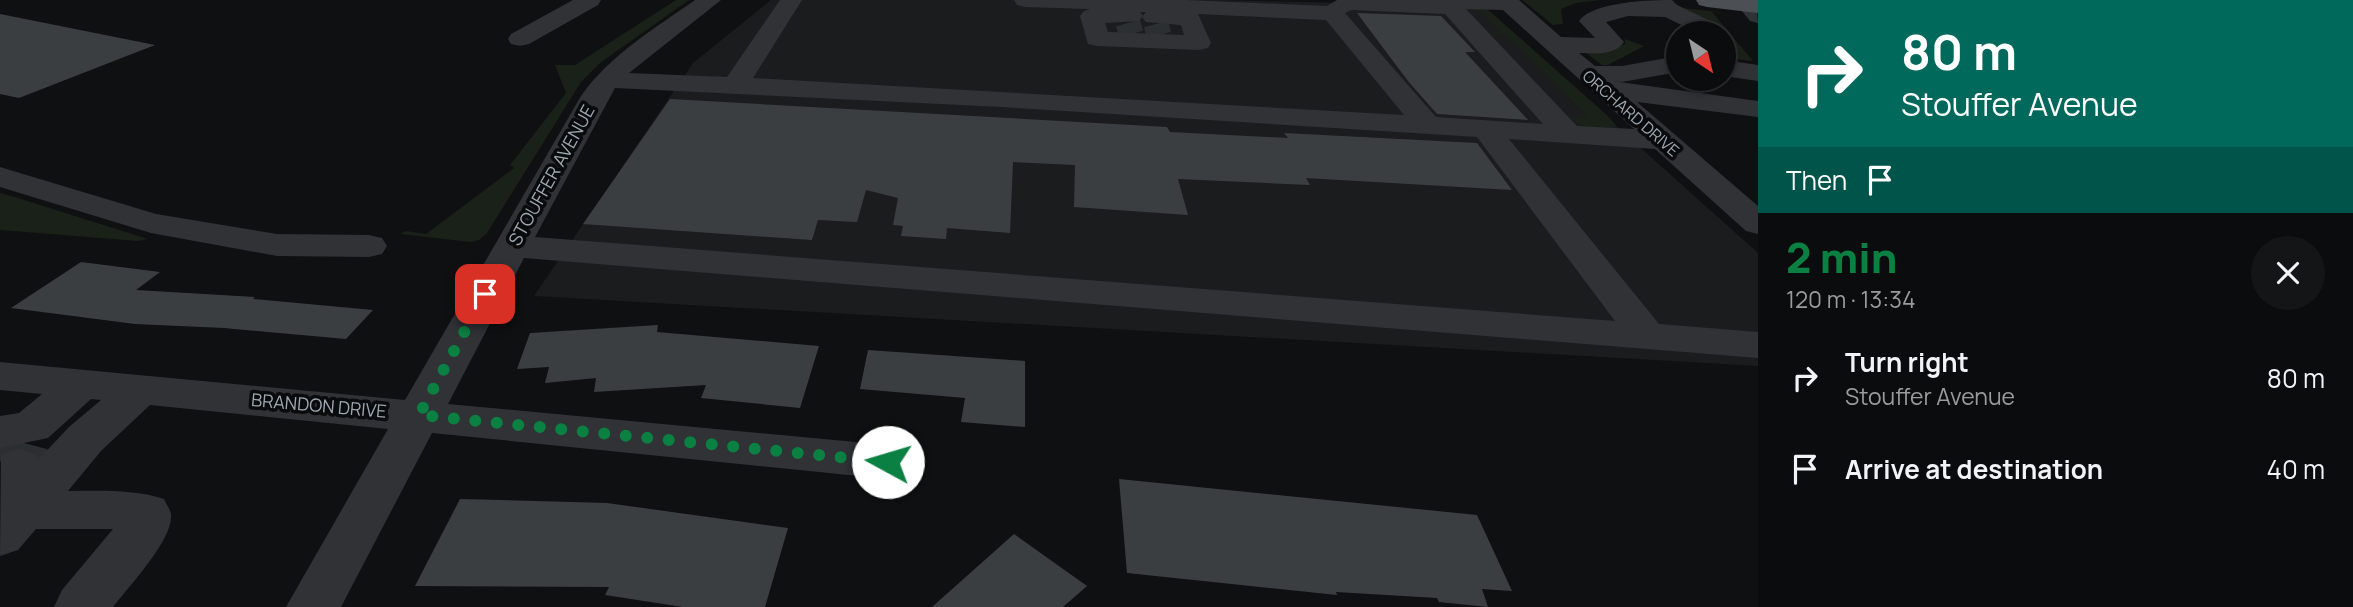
<!DOCTYPE html>
<html lang="en">
<head>
<meta charset="utf-8">
<style>
	:root { --surface:#0b0c0d; --page:#141516; --text:#f1f3f6; --muted:#9a9b9d; --line:#2b2c2e; --accent:#0b8043 }
	body { margin:0; font-family:Manrope,sans-serif; background:var(--page); color:var(--text); height:100vh; display:flex; flex-direction:column; font-size:26px; white-space:nowrap }
	* { box-sizing:border-box; margin:0 }
	p { font-size:23px; color:var(--muted) }
	.icon { flex:none; width:38px; height:38px; fill:none; stroke:currentColor; stroke-width:2; stroke-linecap:round; stroke-linejoin:round }
	.map { position:relative; flex:1; overflow:hidden }
	.sheet { display:flex; flex-direction:column; background:var(--surface); width:595px }
	.sheet>* { flex:none }
	.banner { background:#00695c; color:#fff; overflow:hidden }
	.needle { width:46px; rotate:145deg }
	.controls { position:absolute; left:1666px; top:21px; display:grid; gap:14px }
	.controls a { display:grid; place-items:center; width:70px; height:70px; border-radius:50%; background:var(--surface); box-shadow:0 4px 10px #0003,0 0 0 2px var(--line); font-size:35px }
	.pin { position:absolute; display:grid; place-items:center; width:60px; height:60px; color:#fff; margin:-30px; border-radius:14px; box-shadow:0 4px 10px #0006 }
	.me { position:absolute; width:77px; margin:-38px; rotate:276deg; stroke-linejoin:round; filter:drop-shadow(0 0 5px #0008) }
	.turn { display:flex; align-items:center; gap:24px; height:147px; padding:0 28px; font-size:32px }
	.turn .icon { width:91px; height:91px; stroke-width:2.5 }
	.turn b { display:block; font-size:49px; line-height:60px }
	.then { display:flex; align-items:center; height:66px; padding:0 28px; background:#0003; gap:14px; font-size:26px }
	.round { display:grid; place-items:center; flex:none; width:74px; height:74px; border-radius:37px; background:var(--page) }
	.summary { display:flex; align-items:center; justify-content:space-between; height:119px; padding:0 28px }
	h1 { font-size:42px; font-weight:800; line-height:52px; color:var(--accent) }
	ul { padding:0; list-style:none }
	li { display:flex; align-items:center; gap:21px; height:91px; padding:0 28px }
	li div { flex:1 }
	li b { display:block; font-size:26px }
	li em { font-style:normal }
	main { display:flex; flex:1; min-height:0 }
	.map>svg:first-child { display:block }
</style>
</head>
<body>
<main>
<div class="map">
<svg width="1758" height="607" viewBox="0 0 1758 607">
	<rect width="100%" height="100%" fill="#0f1011"/>
	<path fill="#1b1c1e" d="M771 0H1216L1482 6 1758 253V366L534 296 693 63Z"/>
	<g fill="#1a2119">
		<path d="M676 0H689L600 63 581 82 487 233 479 240 471 242 400 234 406 231 426 234 514 168 510 165 566 93 555 65H575Z"/>
		<path d="M1522 0H1600L1576 3 1561 9 1563 24 1553 25Z"/>
		<path d="M1485 7 1608 116 1616 125C1602 130 1580 129 1570 117L1587 116 1504 34 1488 33 1500 31 1480 11 1460 10Z"/>
		<path d="M1682 8 1735 14 1712 12 1753 61 1724 58V50L1735 44C1722 27 1700 18 1682 8Z"/>
		<path d="M1625 39 1644 46 1608 65H1602L1581 49 1618 47 1625 44Z"/>
		<path d="M0 193 18 198 148 239 138 241 0 230Z"/>
	</g>
	<g fill="#3b3e41">
		<path d="M1357 13 1441 16 1475 52H1465L1528 120 1437 114 1408 81Z"/>
		<path d="M0 14 155 45 19 98 0 94Z"/>
		<path d="M670 99 1167 127 1170 132 1288 138 1284 133 1477 143 1512 190 1306 178 1310 185 1178 179 1188 215 1074 207 1075 165 1013 162 1010 233 947 228 946 239 901 236 903 226 893 225 898 198 866 190 857 222 818 220 812 240 583 224Z"/>
		<path d="M81 262 160 272 136 290 255 297 253 299 373 310 346 339 224 328 135 324 11 308Z"/>
		<path d="M658 325 657 332 819 346 800 408 701 398 706 385 594 392 596 378 545 383 549 367 517 369 530 333Z"/>
		<path d="M868 350 1025 361V427L961 422 965 398 860 389Z"/>
		<path d="M1119 479 1477 515 1512 591 1482 589 1488 607 1439 602 1437 598 1336 592 1337 595 1127 573Z"/>
		<path d="M460 499 607 503 788 528 765 607H683L605 595 609 587 415 586Z"/>
		<path d="M1014 534 1087 586 1063 607H932Z"/>
	</g>
	<g fill="none" stroke-linecap="round" stroke-linejoin="round">
		<g stroke="#2c2f31" stroke-width="25" stroke-dasharray="25 12" stroke-linecap="butt">
			<path d="M1128 23 1131 34"/>
			<path d="M1156 24 1159 35"/>
		</g>
		<path stroke="#2c2f31" stroke-width="49" stroke-dasharray="49 24" stroke-linecap="butt" d="M18 466 24 443"/>
		<g fill="#303236" fill-rule="evenodd">
			<path d="M573 0H601L598 5 529 44 520 46 511 44 508 39 511 34Z"/>
			<path d="M695 0H721L629 73 727 77 780 0H802L753 78 1404 115 1326 20 1198 14 1211 43 1208 48 1199 50 1097 46 1088 44 1080 16 1084 11 1090 9 1025 7 1017 5 1014 0H1186L1327 6 1337 0H1519L1561 37 1595 38 1579 21C1593 1 1654 0 1672 0L1677 5 1725 28 1728 33 1724 38V33H1698L1665 17 1628 16 1606 22 1624 42C1615 56 1594 53 1579 53L1595 66H1622L1678 56V72L1622 82 1612 81 1758 101V117L1637 102 1758 206V234L1746 231 1655 149 1509 139 1659 324 1758 332V358L524 258 448 404 888 445 905 450 911 462 905 474 888 479 432 433 341 607H286L388 429 150 405 101 451 68 491C101 491 132 489 164 499 166 504 170 509 171 514 174 539 128 587 113 607H54L62 590 113 529H36L18 550 0 556 1 454 18 449 35 454 38 460 69 427 101 400 91 399 48 438 0 448V416L19 413 42 394 0 390V362L405 400 581 96C610 55 654 29 695 0ZM1466 9 1503 10 1634 129 1577 126ZM1352 10 1445 14 1543 124 1436 117 1345 13ZM1140 12H1146L1142 17 1146 22 1181 25 1184 35 1108 32 1105 23 1139 21 1143 16ZM615 88 1002 107 1477 137 1615 321 535 237Z"/>
			<path d="M1733 0H1756L1758 23 1750 21Z"/>
			<path d="M1724 60 1758 65V81L1724 76Z"/>
			<path d="M0 167 156 214 277 234 369 235 382 238 387 246 382 254 369 257 277 256 151 233 0 187Z"/>
		</g>
		<path fill="#4c5055" fill-rule="evenodd" d="M1696 0H1758V13L1707 7 1699 5Z"/>
	</g>
	<g fill="none" stroke-linecap="round" stroke-linejoin="round">
		<path stroke="#0b8043" stroke-width="12" stroke-dasharray="0 21.6" d="M485 294 419 415 888 462"/>
	</g>
	<g text-anchor="middle" dominant-baseline="central" stroke-width="7" stroke-linejoin="round" paint-order="stroke">
		<g font-size="16" fill="#9fa9b3" stroke="#0a0b0c">
			<text transform="translate(1631 113) rotate(41)">ORCHARD DRIVE</text>
		</g>
		<g font-size="18" fill="#9fa9b3" stroke="#0a0b0c">
			<text transform="translate(551 175) rotate(-61)">STOUFFER AVENUE</text>
			<text transform="translate(319 405) rotate(5)">BRANDON DRIVE</text>
		</g>
	</g>
</svg>
<div class="controls">
<a><svg class="needle" viewBox="-14 -14 28 28"><path d="M0-13l5 13h-10z" fill="#e53935"/><path d="M0 13l5-13h-10z" fill="#9a9b9d"/></svg></a>
</div>
<div class="pin" style="left:485px;top:294px;background:#d93025"><svg class="icon" aria-label="arrive" viewBox="0 0 24 24"><path d="M6 21V4h12l-3 4 3 4H6"/></svg></div>
<svg class="me" style="left:888px;top:462px" viewBox="-20 -20 40 40"><circle r="19" fill="#fff"/><path d="M0-13L10 11 0 6-10 11z" fill="#0b8043"/></svg>
</div>
<section class="sheet">
<div class="banner">
<div class="turn"><svg class="icon" aria-label="right" viewBox="0 0 24 24"><path d="M7 20v-9h11M14 6l5 5-5 5"/></svg><div><b>80 m</b>Stouffer Avenue</div></div>
<div class="then">Then<svg class="icon" aria-label="arrive" viewBox="0 0 24 24"><path d="M6 21V4h12l-3 4 3 4H6"/></svg></div>
</div>
<div class="summary"><div><h1>2 min</h1><p>120 m · 13:34</p></div><a class="round"><svg class="icon" aria-label="close" viewBox="0 0 24 24"><path d="M6 6l12 12M18 6L6 18"/></svg></a></div>
<ul>
<li><svg class="icon" aria-label="right" viewBox="0 0 24 24"><path d="M7 20v-9h11M14 6l5 5-5 5"/></svg><div><b>Turn right</b><p>Stouffer Avenue</p></div><em>80 m</em></li>
<li><svg class="icon" aria-label="arrive" viewBox="0 0 24 24"><path d="M6 21V4h12l-3 4 3 4H6"/></svg><div><b>Arrive at destination</b></div><em>40 m</em></li>
</ul>
</section>
</main>
</body>
</html>
